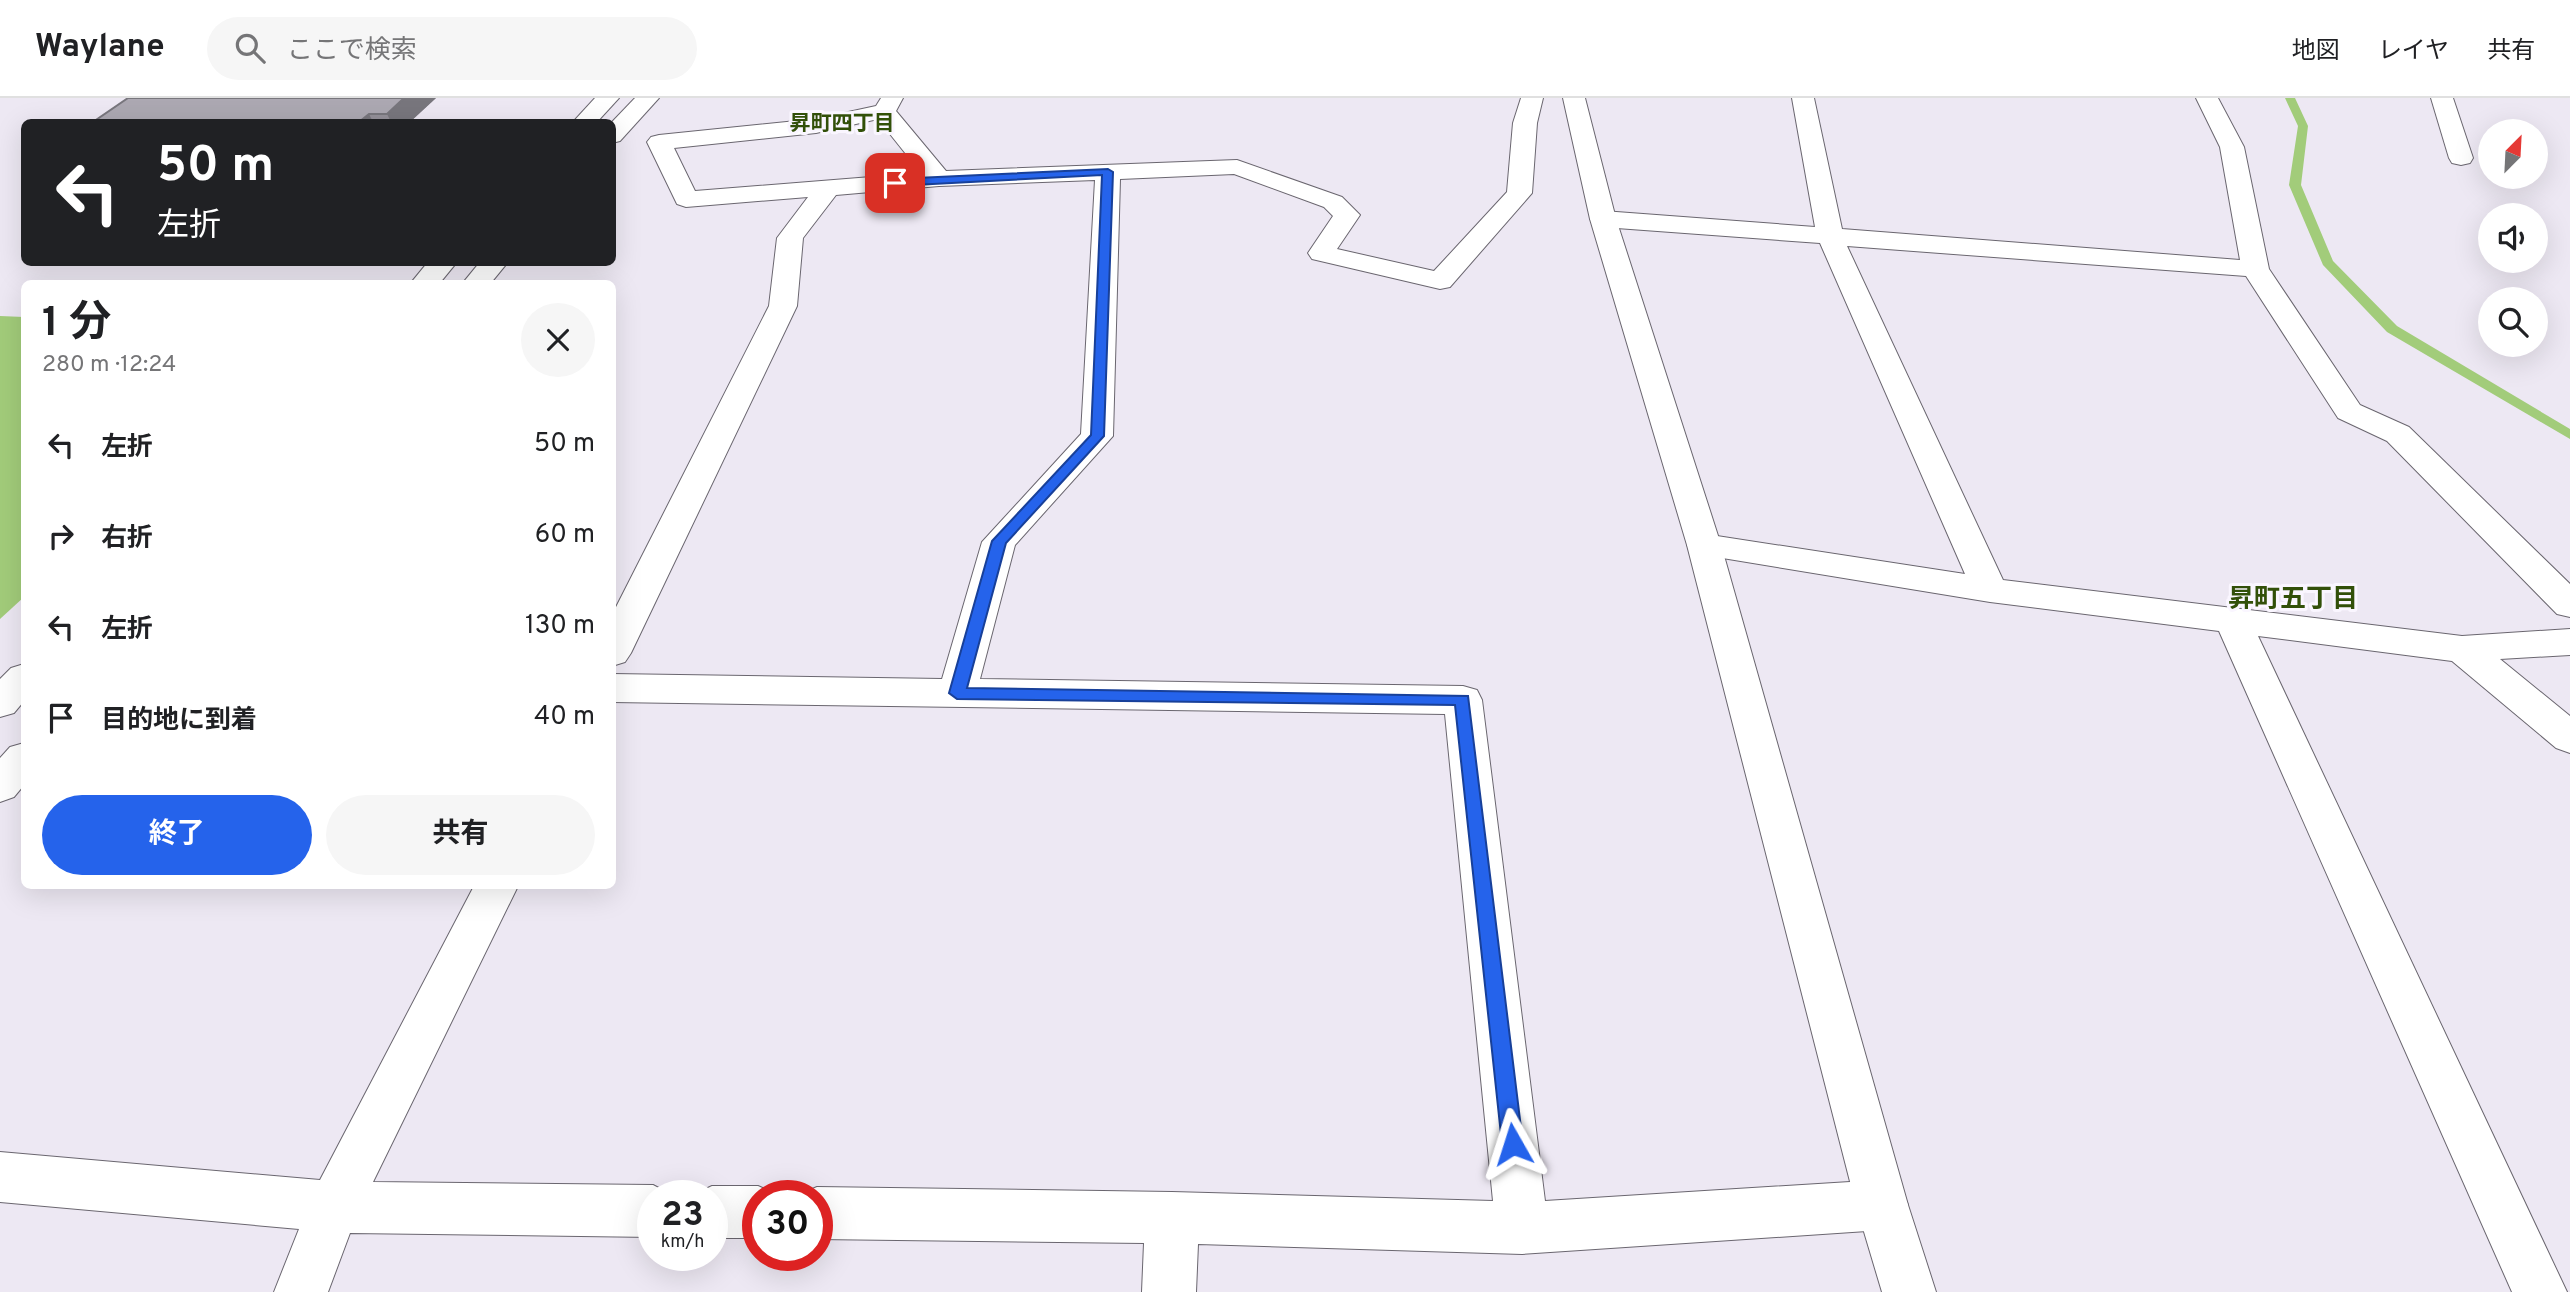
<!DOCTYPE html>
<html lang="ja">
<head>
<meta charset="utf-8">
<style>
	:root { --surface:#fff; --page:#f6f6f6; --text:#202124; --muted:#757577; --line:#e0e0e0; --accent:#2563eb }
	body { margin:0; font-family:Overpass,"Noto Sans JP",sans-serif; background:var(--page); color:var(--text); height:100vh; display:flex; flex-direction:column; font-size:26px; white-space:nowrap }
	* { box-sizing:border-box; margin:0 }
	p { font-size:23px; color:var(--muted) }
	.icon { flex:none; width:38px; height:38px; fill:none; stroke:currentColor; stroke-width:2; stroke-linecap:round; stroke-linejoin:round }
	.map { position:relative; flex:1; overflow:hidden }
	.sheet { position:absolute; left:21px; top:182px; width:595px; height:609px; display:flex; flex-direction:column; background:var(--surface); border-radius:10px; box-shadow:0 7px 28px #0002 }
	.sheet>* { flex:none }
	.hud { position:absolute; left:21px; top:21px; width:595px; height:147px; border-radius:10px; box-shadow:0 7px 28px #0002; background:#202124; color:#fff; overflow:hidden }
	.needle { width:46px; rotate:24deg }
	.fabs { position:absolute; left:2478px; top:21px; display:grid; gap:14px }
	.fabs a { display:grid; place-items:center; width:70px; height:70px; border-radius:50%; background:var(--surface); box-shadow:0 7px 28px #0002; font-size:35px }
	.speed { position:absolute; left:637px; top:1082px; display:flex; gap:14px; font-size:35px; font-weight:700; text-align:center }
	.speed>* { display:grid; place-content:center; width:91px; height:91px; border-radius:50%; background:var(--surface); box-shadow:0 7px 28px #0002; line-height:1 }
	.speed small { font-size:18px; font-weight:400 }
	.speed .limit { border:10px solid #d22; background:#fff; color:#111 }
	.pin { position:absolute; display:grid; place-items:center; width:60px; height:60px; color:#fff; margin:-30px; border-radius:14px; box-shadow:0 4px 10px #0006 }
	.me { position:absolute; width:77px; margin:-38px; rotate:354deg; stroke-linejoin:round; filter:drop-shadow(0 0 5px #0008) }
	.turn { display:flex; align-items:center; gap:24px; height:147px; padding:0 21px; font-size:32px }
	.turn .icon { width:91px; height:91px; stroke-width:2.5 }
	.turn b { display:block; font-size:49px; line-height:60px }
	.round { display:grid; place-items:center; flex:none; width:74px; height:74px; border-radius:37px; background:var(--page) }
	.head { display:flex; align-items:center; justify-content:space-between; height:119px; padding:0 21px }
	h1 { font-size:42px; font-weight:700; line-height:52px }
	.cta { display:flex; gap:14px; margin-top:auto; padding:14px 21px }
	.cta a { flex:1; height:80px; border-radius:42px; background:var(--accent); color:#fff; font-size:28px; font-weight:700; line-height:80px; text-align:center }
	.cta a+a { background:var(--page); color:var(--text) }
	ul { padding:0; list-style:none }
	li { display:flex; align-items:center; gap:21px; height:91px; padding:0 21px }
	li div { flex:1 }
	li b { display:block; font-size:26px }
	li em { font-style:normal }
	header { display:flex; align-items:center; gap:42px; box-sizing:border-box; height:98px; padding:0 35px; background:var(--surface); border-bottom:2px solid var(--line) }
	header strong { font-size:33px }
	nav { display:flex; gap:38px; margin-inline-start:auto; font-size:24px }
	.search { width:490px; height:63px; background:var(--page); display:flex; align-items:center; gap:18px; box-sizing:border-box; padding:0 24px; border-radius:38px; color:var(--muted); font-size:26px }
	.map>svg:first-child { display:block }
</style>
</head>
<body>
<header>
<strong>Waylane</strong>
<div class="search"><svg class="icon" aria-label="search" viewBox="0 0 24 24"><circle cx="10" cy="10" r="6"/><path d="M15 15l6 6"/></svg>ここで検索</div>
<nav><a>地図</a><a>レイヤ</a><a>共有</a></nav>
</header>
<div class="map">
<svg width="2570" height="1194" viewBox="0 0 2570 1194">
	<rect width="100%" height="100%" fill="#ede8f3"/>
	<path fill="#a2cc7a" d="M0 218 24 219V499L0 521Z"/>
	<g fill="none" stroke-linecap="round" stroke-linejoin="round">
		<path fill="#a2cc7a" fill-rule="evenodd" d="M2285 0H2295L2308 28 2301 87 2333 163 2397 228 2570 331V341L2387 234 2323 167 2289 87 2298 28Z"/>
		<g stroke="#6a666f" stroke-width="2">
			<g id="minor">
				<path d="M881 0H903L896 13 946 73 1237 62 1342 99 1360 117 1337 151 1434 173 1507 94 1513 25 1521 0H1543L1537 25 1532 95 1450 189 1440 191 1312 161 1308 155 1333 118 1324 109 1234 76 1120 81 1113 338 1015 447 980 581 1463 588 1477 592 1482 602 1545 1103 1882 1082 1900 1089 1908 1107 1900 1125 1882 1132 1522 1156 1198 1146 1196 1194H1142L1144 1145 817 1141V1097H798L817 1089 1172 1094 1493 1103 1445 616 612 604V576L942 581 982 444 1081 336 1095 82 939 88 836 97 803 140 797 208 631 555 625 564 612 568V517L769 208 777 140 808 99 686 109 677 106 647 44 651 39 659 37 816 21 876 8ZM878 21 921 75 695 93 674 50 816 35Z"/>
				<path d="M1792 0H1814L1842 131 2240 162 2220 49 2196 0H2218L2244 49 2269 171 2360 307 2409 329 2570 486V519L2557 516 2387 343 2338 320 2246 178 1847 148 2003 482 2462 538 2570 531V557L2500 561 2570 618V655L2556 650 2452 563 2258 538 2567 1194H2512L2219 533 1990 504 1692 455 1687 447 1692 439 1704 436 1965 476 1820 145 1603 129 1594 126 1590 121 1594 116 1603 113 1815 129Z"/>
				<path d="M2431 0H2453L2473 60 2470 65 2461 67 2452 65 2449 60Z"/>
				<path d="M474 788H518L373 1084 653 1087 672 1097H653V1139L350 1135 328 1194H274L299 1131 0 1104V1054L320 1082Z"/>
				<path d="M712 1088H758L776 1096 758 1097V1140H712V1097H693Z"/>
			</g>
		</g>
		<g stroke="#6a666f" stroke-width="2">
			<path id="tertiary" d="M1563 0H1585L1616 121 1721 447 1908 1107 1936 1194H1882L1856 1107 1687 447 1590 121Z"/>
		</g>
		<g stroke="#6a666f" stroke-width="2">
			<g id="secondary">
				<path d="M595 0H619L597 24H573Z"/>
				<path d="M635 0H659L620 43 612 45V24Z"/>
				<path d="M428 164H457L439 186H410Z"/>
				<path d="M480 164H508L490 186H462Z"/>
				<path d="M24 566V603L14 615 0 619V581L11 570Z"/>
				<path d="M24 645V687L14 699 0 704V660L10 649Z"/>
			</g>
		</g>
		<use href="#minor" fill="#fff" fill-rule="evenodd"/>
		<use href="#tertiary" fill="#fff" fill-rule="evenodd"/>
		<use href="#secondary" fill="#fff" fill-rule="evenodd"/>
	</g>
	<path fill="#949099" d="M436 0 410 24H93Z"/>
	<g fill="#78767d">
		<path d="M404 0H436L410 24H391L387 16Z"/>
		<path d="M369 16 373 24H359Z"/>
	</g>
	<path fill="#aca8b2" stroke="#78767d" stroke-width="2" d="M128 0H404L387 16H369L359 24H93Z"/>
	<path fill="#2563eb" stroke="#184099" stroke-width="2" d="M1108 71 1113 74 1104 338 1006 445 967 590 1468 598 1523 1046 1520 1053 1513 1056 1505 1053 1502 1046 1455 607 957 601 949 595 992 443 1091 337 1102 77 895 88 890 85 895 81Z"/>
	<g text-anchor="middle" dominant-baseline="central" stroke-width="6" stroke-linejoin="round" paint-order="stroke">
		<g font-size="21" font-weight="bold" fill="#325009" stroke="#faf6ff">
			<text x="842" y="26">昇町四丁目</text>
		</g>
		<g font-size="26" font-weight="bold" fill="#325009" stroke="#faf6ff">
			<text x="2293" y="502">昇町五丁目</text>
		</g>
	</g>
</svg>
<div class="fabs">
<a><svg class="needle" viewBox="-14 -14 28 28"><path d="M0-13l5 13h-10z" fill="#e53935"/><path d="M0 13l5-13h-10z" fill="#757577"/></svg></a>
<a><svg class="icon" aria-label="sound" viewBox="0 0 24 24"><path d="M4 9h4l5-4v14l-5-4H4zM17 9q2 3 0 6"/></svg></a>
<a><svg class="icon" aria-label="search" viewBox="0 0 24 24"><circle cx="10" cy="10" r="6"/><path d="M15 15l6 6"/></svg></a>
</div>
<div class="speed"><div>23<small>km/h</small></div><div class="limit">30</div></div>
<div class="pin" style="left:895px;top:85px;background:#d93025"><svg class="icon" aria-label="arrive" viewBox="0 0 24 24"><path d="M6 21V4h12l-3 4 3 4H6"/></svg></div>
<svg class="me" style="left:1513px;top:1046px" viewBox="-20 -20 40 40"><path d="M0-17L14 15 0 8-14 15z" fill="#2563eb" stroke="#fff" stroke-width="4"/></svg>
<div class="hud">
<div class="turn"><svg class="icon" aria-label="left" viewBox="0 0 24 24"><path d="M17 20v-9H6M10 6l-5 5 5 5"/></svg><div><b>50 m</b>左折</div></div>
</div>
<section class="sheet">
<div class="head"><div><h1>1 分</h1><p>280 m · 12:24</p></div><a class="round"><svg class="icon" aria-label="close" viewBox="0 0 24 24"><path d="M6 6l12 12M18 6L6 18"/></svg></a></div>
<ul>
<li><svg class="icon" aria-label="left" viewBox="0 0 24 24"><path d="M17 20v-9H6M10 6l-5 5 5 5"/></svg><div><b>左折</b></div><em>50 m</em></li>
<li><svg class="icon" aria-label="right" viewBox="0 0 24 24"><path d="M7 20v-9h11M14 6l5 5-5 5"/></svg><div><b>右折</b></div><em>60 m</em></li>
<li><svg class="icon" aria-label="left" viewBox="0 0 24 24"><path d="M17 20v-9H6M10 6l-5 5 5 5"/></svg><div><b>左折</b></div><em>130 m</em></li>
<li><svg class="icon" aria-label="arrive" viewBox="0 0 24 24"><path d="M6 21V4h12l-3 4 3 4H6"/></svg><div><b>目的地に到着</b></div><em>40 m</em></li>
</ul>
<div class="cta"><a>終了</a><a>共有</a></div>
</section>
</div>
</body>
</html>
